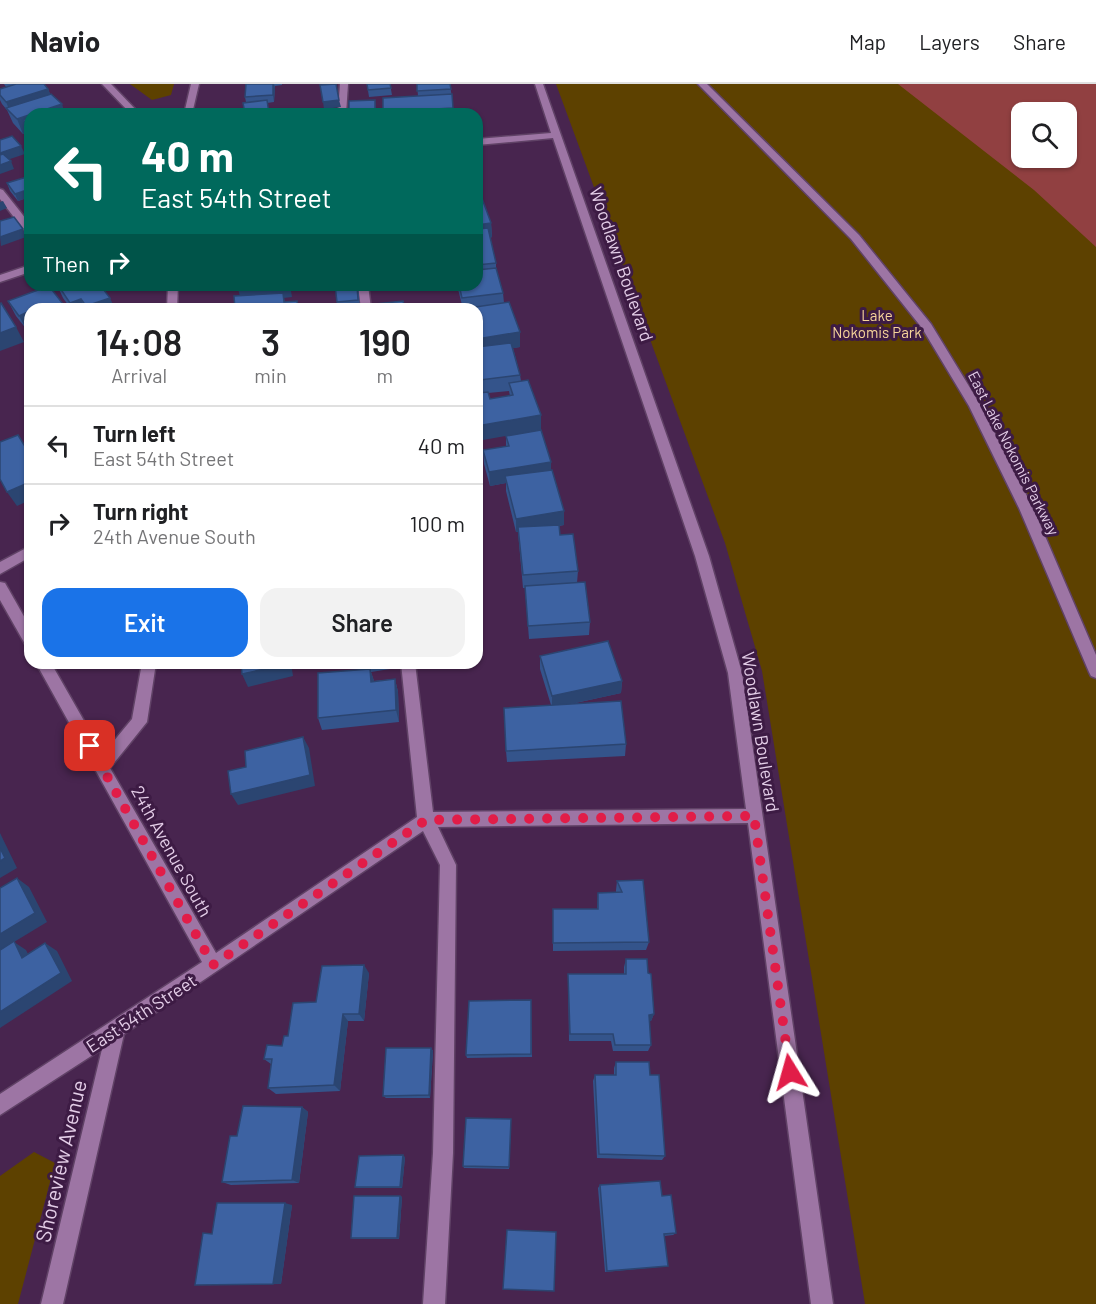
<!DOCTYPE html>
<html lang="en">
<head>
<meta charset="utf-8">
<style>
	:root { --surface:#fff; --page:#f2f2f2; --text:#202124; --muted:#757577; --line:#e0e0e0; --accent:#1a73e8 }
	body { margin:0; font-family:Barlow,sans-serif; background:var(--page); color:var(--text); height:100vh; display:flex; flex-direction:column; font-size:22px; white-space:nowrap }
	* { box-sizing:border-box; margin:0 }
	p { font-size:20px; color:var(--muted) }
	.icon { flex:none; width:33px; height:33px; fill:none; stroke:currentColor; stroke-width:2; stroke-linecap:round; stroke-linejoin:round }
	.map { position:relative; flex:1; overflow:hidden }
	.sheet { position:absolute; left:24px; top:219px; width:459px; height:366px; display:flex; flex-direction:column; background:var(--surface); border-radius:18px; box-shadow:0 2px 4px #0004 }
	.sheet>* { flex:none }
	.guide { position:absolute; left:24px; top:24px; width:459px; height:183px; border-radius:18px; box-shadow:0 2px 4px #0004; background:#00695c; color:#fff; overflow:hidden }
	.buttons { position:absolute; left:1011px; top:18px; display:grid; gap:12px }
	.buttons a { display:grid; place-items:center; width:66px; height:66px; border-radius:12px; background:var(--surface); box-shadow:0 2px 4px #0004; font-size:30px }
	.pin { position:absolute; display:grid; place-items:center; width:51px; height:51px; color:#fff; margin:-26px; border-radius:12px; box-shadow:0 3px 9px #0006 }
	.me { position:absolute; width:66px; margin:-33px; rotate:352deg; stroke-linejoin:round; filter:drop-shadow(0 0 4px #0008) }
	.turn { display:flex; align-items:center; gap:21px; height:126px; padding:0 18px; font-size:27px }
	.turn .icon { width:78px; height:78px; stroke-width:2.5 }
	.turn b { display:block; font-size:42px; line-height:51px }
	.then { display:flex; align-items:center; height:57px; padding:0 18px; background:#0003; gap:12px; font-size:22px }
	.eta { display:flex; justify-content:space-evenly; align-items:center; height:102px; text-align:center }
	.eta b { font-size:36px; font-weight:600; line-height:42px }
	.cta { display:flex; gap:12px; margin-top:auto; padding:12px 18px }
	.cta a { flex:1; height:69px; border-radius:18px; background:var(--accent); color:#fff; font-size:24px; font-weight:600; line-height:69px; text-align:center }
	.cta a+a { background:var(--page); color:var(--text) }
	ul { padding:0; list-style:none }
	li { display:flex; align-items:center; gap:18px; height:78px; padding:0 18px; border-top:2px solid var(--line) }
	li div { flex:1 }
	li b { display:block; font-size:22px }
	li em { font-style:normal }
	header { display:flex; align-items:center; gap:36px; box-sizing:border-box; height:84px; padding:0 30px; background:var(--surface); border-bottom:2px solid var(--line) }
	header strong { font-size:28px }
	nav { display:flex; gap:33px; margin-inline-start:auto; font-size:21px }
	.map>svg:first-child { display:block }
</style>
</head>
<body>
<header>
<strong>Navio</strong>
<nav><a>Map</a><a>Layers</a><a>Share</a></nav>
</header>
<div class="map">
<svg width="1096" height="1220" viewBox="0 0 1096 1220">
	<rect width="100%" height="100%" fill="#48254f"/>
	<g fill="#5d4100" fill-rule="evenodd">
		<path d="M130 0H174L171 11 152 16Z"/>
		<path d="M556 0H1096V1220H865L762 587 725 459ZM1022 28H1066V74H1022Z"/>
		<path d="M34 1068 55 1079 18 1220H0V1092Z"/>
	</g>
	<path fill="#914041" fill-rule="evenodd" d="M898 0H1096V163L1034 106ZM1022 28H1066V74H1022Z"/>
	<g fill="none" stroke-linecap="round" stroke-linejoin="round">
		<g stroke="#604266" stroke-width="3">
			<g id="minor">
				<path d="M102 0H111L140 30H131Z"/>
				<path d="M191 0H199L192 30H184Z"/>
				<path d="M340 0H348L346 30H338Z"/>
				<path d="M535 0H543L709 472 742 589 833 1220H811L748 739 438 743 456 781 453 1069 445 1220H423L433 1069 440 781 423 747 124 950 63 1220H41L102 965 0 1031V1010L202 878 36 579H51L103 670 132 635 142 579H156L147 638 110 684 216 869 417 733 401 579H415L433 728 746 725 728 589 695 472 553 54 477 61V55L551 49Z"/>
				<path d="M698 0H707L859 151 931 240 981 322 1033 424 1096 571V594L1091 592 1089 588 1019 424 969 322 922 244 851 155Z"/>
				<path d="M0 105 3 106 30 140V150L26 149 0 115Z"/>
				<path d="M30 181V188L0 198V191Z"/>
				<path d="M168 201H178L177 225H167Z"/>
				<path d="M358 201H368L371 225H361Z"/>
				<path d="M30 462V473L0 490V478Z"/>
				<path d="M0 498 5 499 30 543V562L25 560 0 516Z"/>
			</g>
		</g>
		<use href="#minor" fill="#9d75a4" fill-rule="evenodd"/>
	</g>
	<g fill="#34548b" fill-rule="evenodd">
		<path d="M4 0H44L48 5 50 10 30 30V52L28 48 23 50 13 39 7 26 2 20 0 16V5L6 3Z"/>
		<path d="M246 0H282V1L275 2 274 18 267 19 246 18 245 13Z"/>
		<path d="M367 0H390L392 11 369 13Z"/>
		<path d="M417 0H450L454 30H383V14L418 12Z"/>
		<path d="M375 16 376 30H349V17Z"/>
		<path d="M30 92V119L27 114 18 117 10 107 7 99Z"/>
		<path d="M477 109 491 139 492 153 490 154 496 179V184L503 209 504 219 520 263 513 264 520 291 521 297 541 346 511 351 551 386 564 441 559 442 560 451 578 487 577 499 590 538 589 551 529 555 525 504H523L518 448H516L506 407V399L490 402 484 380 483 366 506 363V352L481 309 477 295V225H463L457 201H477ZM509 307 510 312 490 315 488 309Z"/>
		<path d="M57 201 115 225H71L63 214Z"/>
		<path d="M358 201 360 224 338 225 337 218Z"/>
		<path d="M8 217 30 225 27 246 16 232Z"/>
		<path d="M540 572 622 597 621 609 571 620 626 660 625 672 507 678 506 667 551 621 540 585Z"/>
		<path d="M366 579H402L403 583 371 588 374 597 395 595 398 608 399 638 322 646 318 634 367 585Z"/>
		<path d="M617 797 649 858 646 866 553 867V825H597L598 809 616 808V806Z"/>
		<path d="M626 875 648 889 654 930 651 937H649L651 961 648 967H613L611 957H569L568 890H624V883Z"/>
		<path d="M369 889 364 937H348L340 1007 276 1010 268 1004 271 980 264 975 282 962 288 952 316 918Z"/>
		<path d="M531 916 532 973 467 974 466 971Z"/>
		<path d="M431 964 433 967 430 1014H386L383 1012Z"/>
		<path d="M616 978 650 991 665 1072 662 1076 597 1074 593 997 595 991H614V984Z"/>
		<path d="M302 1023 308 1028 299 1099 231 1101 222 1098 237 1052Z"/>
		<path d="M511 1038 509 1085 464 1084 463 1082Z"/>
		<path d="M405 1073 402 1104H358L355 1103Z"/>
		<path d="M600 1101 662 1112 676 1149 673 1151 664 1152 668 1182 605 1188 598 1104Z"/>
		<path d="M400 1112 402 1113 399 1155H353L351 1154Z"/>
		<path d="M292 1121 281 1200 195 1201 212 1150Z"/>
	</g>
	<g fill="#2b4571">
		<path d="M273 0H274L275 4 274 18 273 11Z"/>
		<path d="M48 5 54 19 11 30 6 18Z"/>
		<path d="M339 16 341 23 324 25 323 18Z"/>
		<path d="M62 20 65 30H32Z"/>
		<path d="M30 31V44L23 36 28 48 23 50 17 35Z"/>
		<path d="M21 62 25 70 1 78 0 69Z"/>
		<path d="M11 77 14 85 0 90V81Z"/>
		<path d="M30 105V113L24 109 27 114 18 117 15 110Z"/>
		<path d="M3 117 7 124 0 127V118Z"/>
		<path d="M491 139 492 153 477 155V141Z"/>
		<path d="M23 145 26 153 1 162 0 153Z"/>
		<path d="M268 201H290L292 213 284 214 287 225 242 220 238 205Z"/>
		<path d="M380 201H405V202L381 206Z"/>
		<path d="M110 214 115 225H87L86 222Z"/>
		<path d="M81 215 85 225H73L70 219Z"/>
		<path d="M30 227V245L27 246 19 232Z"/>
		<path d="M16 243 24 258 0 267V249Z"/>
		<path d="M520 248V263L477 270V255Z"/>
		<path d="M541 331V346L477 357V342Z"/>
		<path d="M551 378V392H505L506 399 490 402 489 388Z"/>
		<path d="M30 398V416L17 422 7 408Z"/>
		<path d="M564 427V441L516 448V435Z"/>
		<path d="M288 579H291L293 592 248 603 242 590Z"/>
		<path d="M370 585 374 597 371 598Z"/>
		<path d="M395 595 398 608 399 638 396 626Z"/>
		<path d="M622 597 621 609 552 624V612Z"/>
		<path d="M303 653 309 664 315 702 238 721 231 710Z"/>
		<path d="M0 749 17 784 0 794Z"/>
		<path d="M17 794 29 803 47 838 14 858 26 866 34 882 22 874 0 867V850Z"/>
		<path d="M45 859 57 867 72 897 0 944V928Z"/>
		<path d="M364 881 369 889 364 937 359 930Z"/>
		<path d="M343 930 348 937 340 1007 334 1001Z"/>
		<path d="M654 930 651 937 647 938 649 931Z"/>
		<path d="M431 964 433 967 430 1014 429 1011Z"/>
		<path d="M302 1023 308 1028 299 1099 292 1096Z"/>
		<path d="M403 1071 405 1073 402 1104 400 1103Z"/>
		<path d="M400 1112 402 1113 399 1155 397 1154Z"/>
		<path d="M285 1119 292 1121 281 1200H273Z"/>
	</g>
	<g fill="#3d62a2" stroke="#2b4571" stroke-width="1.5">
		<path d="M16 0H44L48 5 6 18 0 11V5Z"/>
		<path d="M246 0H273V11L245 13Z"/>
		<path d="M336 0 339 16 323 18 320 1Z"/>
		<path d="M367 0H390L391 4 368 6Z"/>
		<path d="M417 0H450L451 5 417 7Z"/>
		<path d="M51 10 62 20 17 35 6 24Z"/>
		<path d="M452 10 453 24 383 28V14Z"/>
		<path d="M267 16 269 30H245L243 19Z"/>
		<path d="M375 16V28L349 30V17Z"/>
		<path d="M60 24 67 30H42Z"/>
		<path d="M332 29V30H307H308Z"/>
		<path d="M30 34V44L23 36Z"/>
		<path d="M12 52 21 62 0 69V56Z"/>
		<path d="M3 70 11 77 0 81V71Z"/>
		<path d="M30 92V105L15 110 7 99Z"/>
		<path d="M30 107V116L24 109Z"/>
		<path d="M477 109H480L491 139 477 141Z"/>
		<path d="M14 133 23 145 0 153V137Z"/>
		<path d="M488 144 496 179 477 181V145Z"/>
		<path d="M496 184 503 209 462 214 459 201H477V186Z"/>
		<path d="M58 201H100L110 214 86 222 81 215 70 219Z"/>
		<path d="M237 201H268L238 205Z"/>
		<path d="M335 201H357L358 216 337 218Z"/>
		<path d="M49 202 66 224 63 225H39L38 224 30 225V227L19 232 8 217Z"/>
		<path d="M283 209 284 218 297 217 298 225H235L234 212Z"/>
		<path d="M403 217 405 225H377L376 220Z"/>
		<path d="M509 218 520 248 477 255V225H462Z"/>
		<path d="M1 219 16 243 0 249V220Z"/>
		<path d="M511 259 520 291 480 296 477 282V263Z"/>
		<path d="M528 296 541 331 477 342V309L488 308 490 315 513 311 509 299Z"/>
		<path d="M541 346 551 378 489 388 483 366 509 362 506 352Z"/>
		<path d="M18 351 29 369H30V398L7 408 0 395V358Z"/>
		<path d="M552 386 564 427 516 435 505 392Z"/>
		<path d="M559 441 560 451 573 450 578 487 523 491 518 443Z"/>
		<path d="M585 498 590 538 528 542 525 502Z"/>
		<path d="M608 557 622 597 552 612 540 572Z"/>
		<path d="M241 579H288V580L242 590Z"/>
		<path d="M366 579H385L366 582Z"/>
		<path d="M370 585 371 598 395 595 396 626 318 634V589Z"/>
		<path d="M621 617 626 660 506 667 504 624Z"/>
		<path d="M303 653 310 691 231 710 228 687 246 683 245 667Z"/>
		<path d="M0 764 5 774 0 777Z"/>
		<path d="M17 794 35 829 0 850V804Z"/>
		<path d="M643 796 649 858 553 859V825H598V809L622 808 617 797Z"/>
		<path d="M14 857 22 874 45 859 61 889 0 928V866Z"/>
		<path d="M626 875H647L648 889 651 890 654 930 649 931 651 961H615L613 950H570L568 890H626Z"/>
		<path d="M364 881 359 930H343L334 1001 268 1004 272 975H264L267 961 282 962 284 952H288L293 919 316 918 322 882Z"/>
		<path d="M531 916V970L466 971 469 917Z"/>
		<path d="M386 964H431L429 1011 383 1012Z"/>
		<path d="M616 978H649L650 991H659L665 1072 599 1070 595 991H616Z"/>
		<path d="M243 1022 302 1023 292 1096 222 1098 230 1052H237Z"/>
		<path d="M466 1034 511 1035 509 1083 463 1082Z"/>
		<path d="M403 1071 400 1103H355L359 1072Z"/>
		<path d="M660 1097 662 1112 671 1111 676 1149 664 1150 668 1182 607 1187 600 1101Z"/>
		<path d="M354 1112H400L397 1154H351Z"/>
		<path d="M217 1119H285L273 1200 195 1201 203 1149 212 1150Z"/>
		<path d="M507 1146 556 1148 554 1207 503 1205Z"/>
	</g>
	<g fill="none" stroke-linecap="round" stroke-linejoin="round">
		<path stroke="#e11d48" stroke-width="10" stroke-dasharray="0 18" d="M90 662 213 881 426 736 754 732 790 988"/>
	</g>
	<g text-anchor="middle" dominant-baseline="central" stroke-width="6" stroke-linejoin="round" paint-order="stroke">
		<g font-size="15" fill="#f7d59a" stroke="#3d1b44">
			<text x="877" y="231">Lake<tspan x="877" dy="17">Nokomis Park</tspan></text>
		</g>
		<g font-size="15" fill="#e4cee8" stroke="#3d1b44">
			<text transform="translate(1014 369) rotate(63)">East Lake Nokomis Parkway</text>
		</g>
		<g font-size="18" fill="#e4cee8" stroke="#3d1b44">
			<text transform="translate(622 180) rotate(71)">Woodlawn Boulevard</text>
			<text transform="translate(761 648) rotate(81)">Woodlawn Boulevard</text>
			<text transform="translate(172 767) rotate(61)">24th Avenue South</text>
			<text transform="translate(141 929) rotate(-33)">East 54th Street</text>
		</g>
		<g font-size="21" fill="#e4cee8" stroke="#3d1b44">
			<text transform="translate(60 1077) rotate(-77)">Shoreview Avenue</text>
		</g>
	</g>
</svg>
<div class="buttons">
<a><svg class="icon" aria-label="search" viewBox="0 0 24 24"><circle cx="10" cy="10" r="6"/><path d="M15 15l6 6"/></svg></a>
</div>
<div class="pin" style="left:90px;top:662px;background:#d93025"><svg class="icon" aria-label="arrive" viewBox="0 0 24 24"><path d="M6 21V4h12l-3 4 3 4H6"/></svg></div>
<svg class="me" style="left:790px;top:988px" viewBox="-20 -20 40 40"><path d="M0-17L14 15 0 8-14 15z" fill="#e11d48" stroke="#fff" stroke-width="4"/></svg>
<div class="guide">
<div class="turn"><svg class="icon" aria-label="left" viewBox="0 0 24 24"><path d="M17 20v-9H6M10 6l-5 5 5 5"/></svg><div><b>40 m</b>East 54th Street</div></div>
<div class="then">Then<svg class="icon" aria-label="right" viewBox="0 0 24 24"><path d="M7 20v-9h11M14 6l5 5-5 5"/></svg></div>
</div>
<section class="sheet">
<div class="eta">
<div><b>14:08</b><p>Arrival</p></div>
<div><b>3</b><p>min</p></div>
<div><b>190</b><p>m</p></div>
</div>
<ul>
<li><svg class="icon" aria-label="left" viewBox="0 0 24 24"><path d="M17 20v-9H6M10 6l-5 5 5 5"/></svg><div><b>Turn left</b><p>East 54th Street</p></div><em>40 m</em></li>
<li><svg class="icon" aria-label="right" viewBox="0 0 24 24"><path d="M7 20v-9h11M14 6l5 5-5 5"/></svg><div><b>Turn right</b><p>24th Avenue South</p></div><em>100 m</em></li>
</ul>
<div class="cta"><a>Exit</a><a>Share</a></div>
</section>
</div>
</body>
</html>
